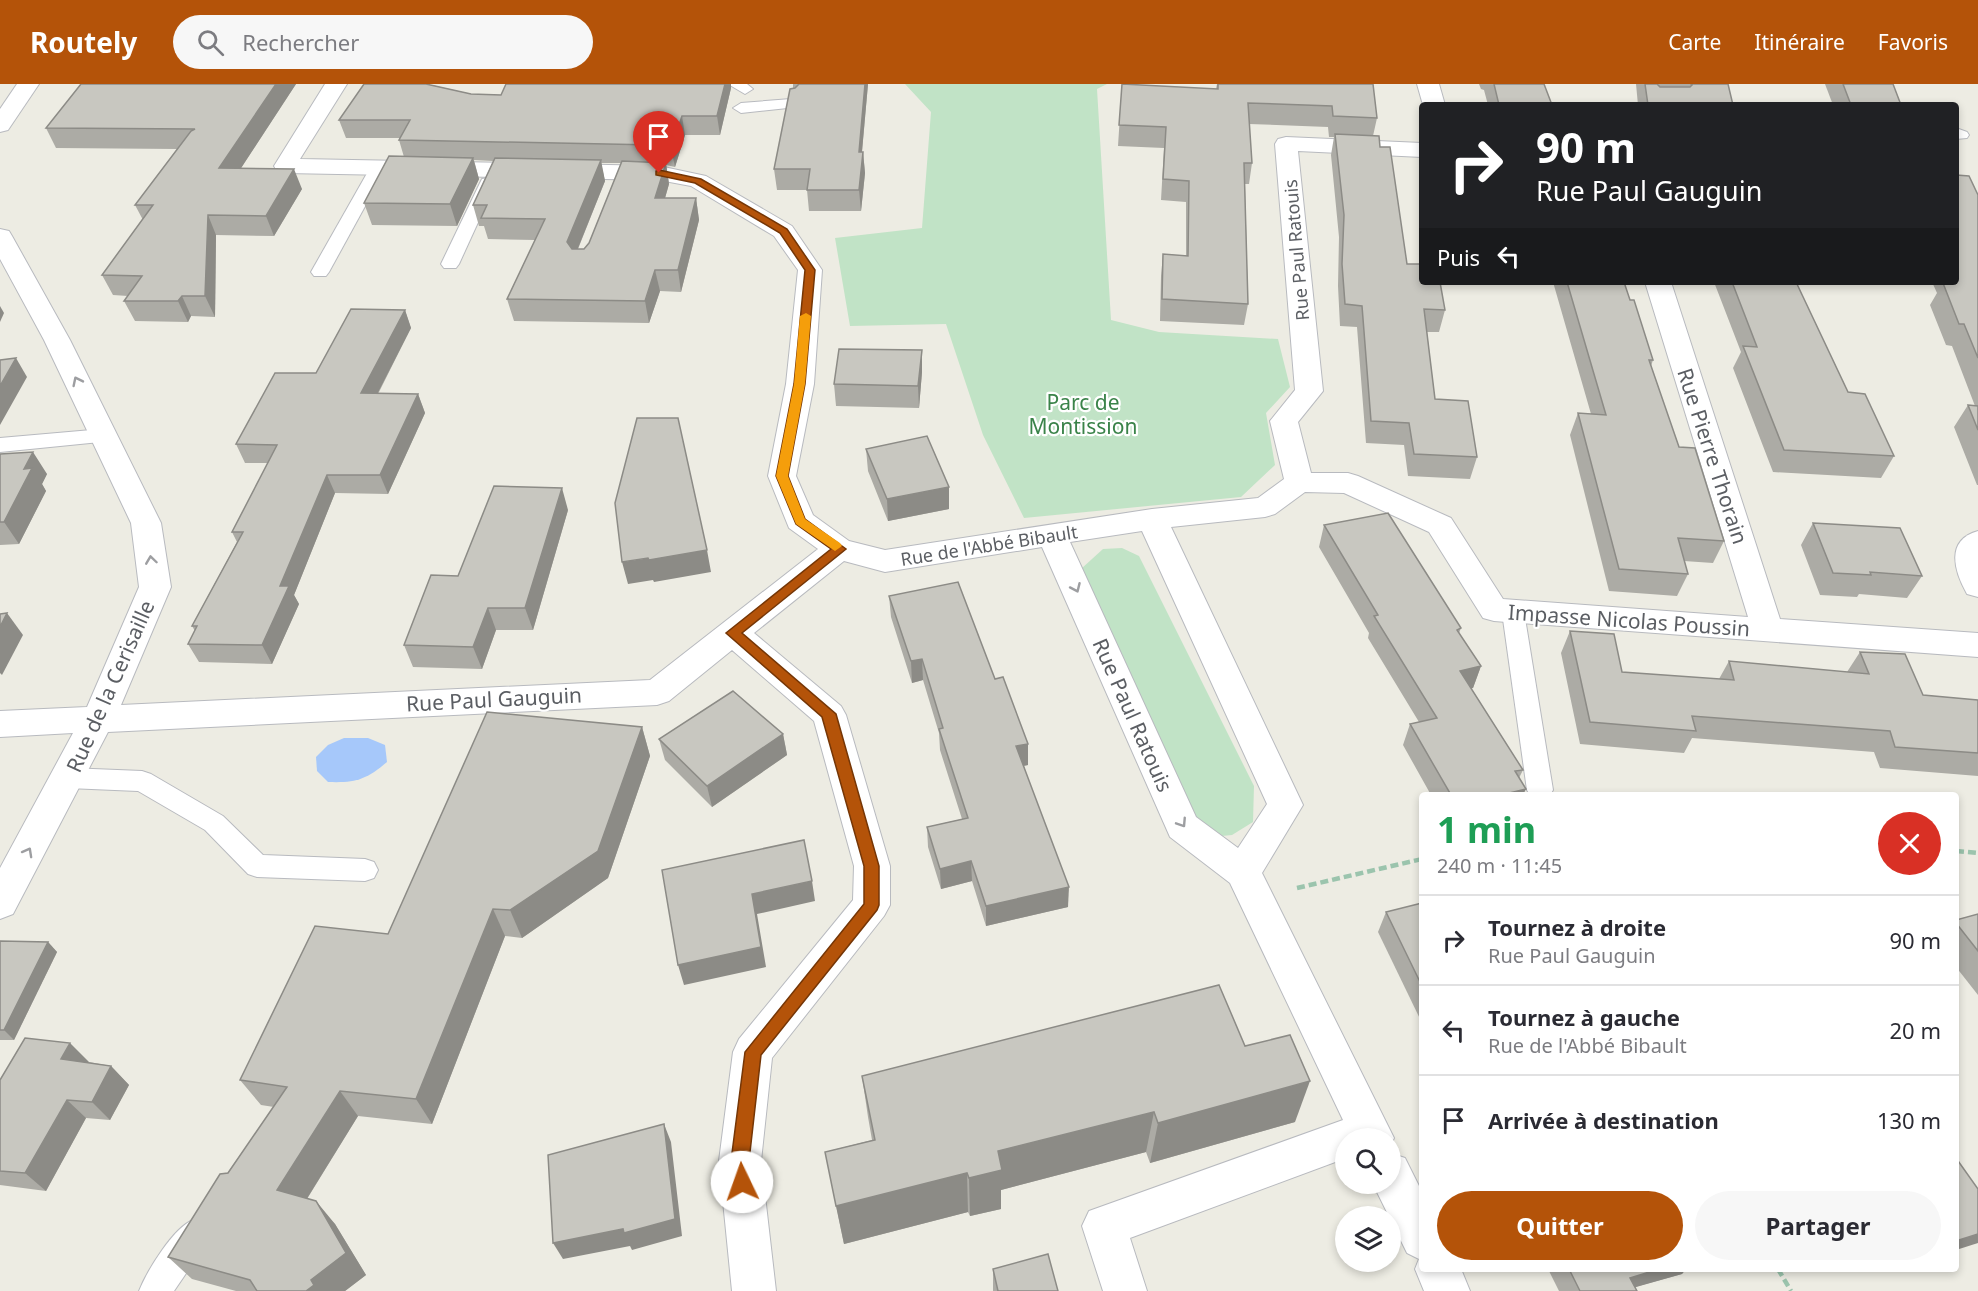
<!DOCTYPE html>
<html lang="fr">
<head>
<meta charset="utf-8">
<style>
	:root { --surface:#fff; --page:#f7f7f7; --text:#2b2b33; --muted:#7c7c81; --line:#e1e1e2; --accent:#b45309 }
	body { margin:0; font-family:"Noto Sans",sans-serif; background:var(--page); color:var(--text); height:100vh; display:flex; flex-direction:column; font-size:22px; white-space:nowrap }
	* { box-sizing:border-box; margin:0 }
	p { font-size:20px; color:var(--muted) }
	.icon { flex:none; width:33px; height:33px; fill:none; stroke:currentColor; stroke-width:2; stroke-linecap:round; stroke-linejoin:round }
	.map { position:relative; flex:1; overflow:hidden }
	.panel { position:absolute; left:1419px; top:708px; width:540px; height:480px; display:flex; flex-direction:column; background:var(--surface); border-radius:6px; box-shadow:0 3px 9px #0003 }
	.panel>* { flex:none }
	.banner { position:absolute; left:1419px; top:18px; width:540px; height:183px; border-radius:6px; box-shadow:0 3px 9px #0003; background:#202124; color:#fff; overflow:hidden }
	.tools { position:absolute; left:1335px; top:1044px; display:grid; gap:12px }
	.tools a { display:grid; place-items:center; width:66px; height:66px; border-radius:50%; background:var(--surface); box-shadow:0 3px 9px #0003; font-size:30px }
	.pin { position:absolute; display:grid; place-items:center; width:51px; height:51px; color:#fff; margin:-62px -26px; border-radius:50% 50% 50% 0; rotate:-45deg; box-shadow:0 0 6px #0007 }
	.pin .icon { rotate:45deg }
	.me { position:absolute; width:66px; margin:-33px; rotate:357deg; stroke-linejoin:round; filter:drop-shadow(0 0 4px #0008) }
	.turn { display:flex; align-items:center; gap:21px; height:126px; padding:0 18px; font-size:27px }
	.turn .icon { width:78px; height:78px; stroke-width:2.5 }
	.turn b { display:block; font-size:42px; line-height:51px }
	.then { display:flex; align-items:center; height:57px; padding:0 18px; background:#0003; gap:12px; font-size:22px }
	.round { display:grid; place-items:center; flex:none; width:63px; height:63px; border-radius:32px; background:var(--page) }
	.summary { display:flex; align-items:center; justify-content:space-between; height:102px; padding:0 18px }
	h1 { font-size:36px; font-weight:700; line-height:45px; color:#1e9e55 }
	.button { display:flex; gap:12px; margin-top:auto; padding:12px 18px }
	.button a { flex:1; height:69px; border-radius:36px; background:var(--accent); color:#fff; font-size:24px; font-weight:700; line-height:69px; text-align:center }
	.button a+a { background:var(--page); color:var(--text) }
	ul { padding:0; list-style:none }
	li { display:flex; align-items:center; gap:18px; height:90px; padding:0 18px; border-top:2px solid var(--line) }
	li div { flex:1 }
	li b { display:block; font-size:22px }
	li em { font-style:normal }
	header { display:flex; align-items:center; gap:36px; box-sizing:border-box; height:84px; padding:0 30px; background:var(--accent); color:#fff }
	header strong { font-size:28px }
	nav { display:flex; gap:33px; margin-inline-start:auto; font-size:21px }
	.search { width:420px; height:54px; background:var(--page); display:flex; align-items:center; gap:15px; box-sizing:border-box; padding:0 21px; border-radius:33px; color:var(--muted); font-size:22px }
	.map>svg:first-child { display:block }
</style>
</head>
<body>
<header>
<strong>Routely</strong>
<div class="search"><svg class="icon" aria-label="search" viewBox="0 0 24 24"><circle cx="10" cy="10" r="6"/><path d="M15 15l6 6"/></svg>Rechercher</div>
<nav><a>Carte</a><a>Itinéraire</a><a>Favoris</a></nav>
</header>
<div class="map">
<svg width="1978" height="1207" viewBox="0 0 1978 1207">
	<rect width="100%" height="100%" fill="#edece3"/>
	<g fill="#c1e3c6">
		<path d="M905 0H1107L1097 5 1111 236 1159 248 1278 255 1290 303 1266 329 1275 381 1241 413 1024 434 983 351 946 240 850 242 835 154 922 144 931 28Z"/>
		<path d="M1122 464 1139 472 1254 702 1253 738 1232 751 1211 753 1197 741 1081 485 1103 465Z"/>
	</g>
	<path fill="#a6c8fa" d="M344 654H368L385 661 387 678C366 696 355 699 328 698L317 687 316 673 328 661Z"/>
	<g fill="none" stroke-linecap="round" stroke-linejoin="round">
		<g stroke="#b8babf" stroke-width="2">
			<g id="lane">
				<path d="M728 0H747L753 5 745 10Z"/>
				<path d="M791 15 797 17 799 20 797 23 741 29 733 24 741 19Z"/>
				<path d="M1956 44 1967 48 1969 51 1967 54 1956 55Z"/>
				<path d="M378 79 386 84 329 188 326 192H314L311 188 370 84Z"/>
				<path d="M488 94 494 95 496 99 459 180 456 184H444L441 180 480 99 482 95Z"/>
				<path d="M103 345 110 347 113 352 110 357 0 368V354Z"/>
				<path d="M1513 520 1521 522 1524 528 1553 706 1550 711H1530L1527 706 1502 528 1505 522Z"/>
				<path d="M68 684 142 687 151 690 223 732 263 771 365 775 374 778 378 786 374 794 365 797 257 793 248 790 205 746 138 707 68 704 59 701 55 694 59 687Z"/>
				<path d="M193 1136 204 1141 209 1152 204 1163 174 1207H139C147 1187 173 1144 193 1136Z"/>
			</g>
		</g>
		<g stroke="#b8babf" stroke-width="2">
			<g id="street">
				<path d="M17 0H39L8 46 0 48V25Z"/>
				<path d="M325 0H347L300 75 659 82 706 92 792 142 822 186 814 300 796 392 813 431 849 457 885 466 1152 425 1258 414 1284 395 1270 337 1295 306 1275 60 1278 55 1286 53 1422 59V73L1298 67 1323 307 1298 338 1311 389H1348L1358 392 1451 434 1503 515 1748 533 1645 198H1671L1780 535 1978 549V573L1494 537 1483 534 1429 448 1344 409 1305 408 1275 430 1265 433 1171 443 1303 721 1262 789 1394 1054 1390 1062V1054H1346V1074L1130 1154 1147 1207H1103L1082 1142 1089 1127 1343 1036 1230 799 1170 753 1042 463 885 488 844 477 754 549 841 622 846 631 890 782V821L884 832 772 974 761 1077 776 1207H732L719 1077 733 968 739 955 853 816 854 782 814 637 732 566 669 617 657 621 108 648 13 830 0 835V784L73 649 0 653V627L87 623 139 503 131 439 44 256 0 175V145L9 147 12 152 70 256 161 439 171 503 121 621 650 596 818 465 789 444 768 392 786 300 798 186 774 152 691 102 659 96 285 89 277 87 274 82ZM1142 447 1267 720 1238 764 1196 733 1070 458Z"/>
				<path d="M1417 0H1439L1445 21H1423Z"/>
				<path d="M1978 447V513L1967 510C1954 487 1945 456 1978 447Z"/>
				<path d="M1390 1069 1405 1074 1422 1108V1185H1461L1470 1207H1424L1415 1185 1419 1175 1407 1169 1373 1100H1390Z"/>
			</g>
		</g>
		<g stroke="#9bc4ad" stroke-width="4.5" stroke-dasharray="8 4" stroke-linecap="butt">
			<path d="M1956 767 1978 769"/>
			<path d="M1297 804 1422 775"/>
			<path d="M1778 1185 1791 1207"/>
		</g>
		<use href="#lane" fill="#fff" fill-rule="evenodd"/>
		<use href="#street" fill="#fff" fill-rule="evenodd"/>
	</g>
	<g fill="#acaba5" fill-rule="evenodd">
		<path d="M81 0H296L241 84 302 105 274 152 216 151 215 233 191 232 188 238 135 237 124 217 128 212 113 211 102 191 143 136 135 121 177 65 56 64 46 44Z"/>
		<path d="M793 0H868L862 68H863L865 89 861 127H809L807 106H777L774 85 793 5Z"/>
		<path d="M1122 0 1216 5 1217 0H1373L1377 34 1373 52 1380 63 1407 180 1445 226 1439 248H1427L1435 315 1477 373 1470 395 1408 392 1404 361 1366 359 1357 243 1340 242 1338 202 1339 153 1331 71 1334 53H1329L1328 43 1249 40 1252 79 1249 100H1245L1248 220 1244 241 1160 237 1161 192 1163 170 1186 172V118L1161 116 1164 64 1118 62Z"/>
		<path d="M1479 0H1544L1552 21H1488L1484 6 1481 5Z"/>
		<path d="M1636 0H1728L1733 21H1638Z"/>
		<path d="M1825 0H1893L1901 21H1833Z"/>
		<path d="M432 1 471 10 501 11 731 4 720 51H685L675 83 666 81 669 100 665 114H696L699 136 681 208 660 207 649 239 514 237 507 215 535 156 488 155 484 142H479L473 121 493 77 474 76 479 95 457 142 372 141 364 119 404 73 399 56 400 54H346L339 36ZM601 79H621L589 159 584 165H578L605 97Z"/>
		<path d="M1978 111V401H1977L1954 343 1968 321 1975 322 1952 262 1946 261 1930 221 1937 209 1932 198H1956Z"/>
		<path d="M1553 198H1624L1630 216 1653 276 1651 282 1679 363 1724 457 1713 479 1684 477 1688 490 1677 512 1609 507 1570 351 1578 329 1591 330Z"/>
		<path d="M1714 198H1796L1848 308 1894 372 1881 394 1773 388 1733 284 1741 268Z"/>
		<path d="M405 226 411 244 378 310H418L425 329 388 410 335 409 294 511 299 520 272 580 199 578 188 560 195 547 192 542 237 458 232 448 268 379H245L236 360 316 289Z"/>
		<path d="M922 266V288L919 324 836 322 834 300Z"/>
		<path d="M866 365 949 403V425L888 437 868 387Z"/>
		<path d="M0 370 47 390 42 400 46 407 19 460 0 461Z"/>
		<path d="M568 426 533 546H496L482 585 413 583 404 561 458 492Z"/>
		<path d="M1813 439 1922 492 1907 514 1859 510 1857 513 1820 511 1801 461Z"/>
		<path d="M1324 441 1461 544 1459 549 1481 582 1473 604H1471L1523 686 1519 694 1523 711H1431L1403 661 1410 640 1419 638 1368 554 1369 549 1319 463Z"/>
		<path d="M889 512 995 595 1028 660V681L1024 682 1068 823 986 842 972 797 941 805 928 763 927 743 962 735 940 666 939 649 923 596 912 599 891 533Z"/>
		<path d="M1570 547 1622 588 1719 595 1729 577 1847 588 1860 568 1923 611 1978 616V692L1880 684 1874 668 1692 654 1684 669 1580 660 1561 569Z"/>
		<path d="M642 643 650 672 608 794 522 854 505 852 432 1040 358 1032 307 1115 335 1140 366 1191 345 1207H236L192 1195 168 1173 274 1023 261 1021 240 996 388 850Z"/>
		<path d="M783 650 787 671 712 723 665 676 659 655Z"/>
		<path d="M1422 819V939L1378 848 1386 828Z"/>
		<path d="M1978 830V911L1956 883V836Z"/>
		<path d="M0 857 48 858 57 868 14 956H0Z"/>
		<path d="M1245 962 1295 1038 1150 1079 1146 1068 1001 1106V1125L970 1132 968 1128 844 1160 825 1068 872 1056 868 1033 862 992Z"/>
		<path d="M89 978 111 982 129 1001 110 1036 86 1034 46 1107 0 1101V996Z"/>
		<path d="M993 1185 1058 1207H993Z"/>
		<path d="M1548 1185H1686L1682 1190 1635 1203 1637 1207H1559Z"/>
	</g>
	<g fill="#8c8b86">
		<path d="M276 0H296L228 104 219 84Z"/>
		<path d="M725 0H731V4L720 51 717 32Z"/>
		<path d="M865 0H868L860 89 859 68Z"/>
		<path d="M682 32 685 51 675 83 671 64Z"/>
		<path d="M863 68 865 89 861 127 859 106Z"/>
		<path d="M473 74 479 95 457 142 450 120Z"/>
		<path d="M601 76 605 97 572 179 567 158Z"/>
		<path d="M666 79 669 100 659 135 655 114Z"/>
		<path d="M294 85 302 105 274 152 266 132Z"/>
		<path d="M696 114 699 136 681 208 678 186Z"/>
		<path d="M208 131 216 151 215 233 205 212Z"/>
		<path d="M655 186 660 207 649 239 645 217Z"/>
		<path d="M182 212 191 232 188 238 178 217Z"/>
		<path d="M0 222 4 229 0 238Z"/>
		<path d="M405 226 411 244 368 328 361 309Z"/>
		<path d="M922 266V288L919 324 918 302Z"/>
		<path d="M16 274 27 293 0 341V302Z"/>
		<path d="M418 310 425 329 388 410 380 391Z"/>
		<path d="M33 368 47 390 42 400 46 407 19 460 4 438 24 385Z"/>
		<path d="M327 391 335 409 294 511 299 520 272 580 262 561 280 502Z"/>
		<path d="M949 403V425L888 437 887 415Z"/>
		<path d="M562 404 568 426 533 546 525 524Z"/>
		<path d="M707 466 711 488 654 498 653 496 628 500 622 478Z"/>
		<path d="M488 524 496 546 482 585 473 563Z"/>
		<path d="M7 529 23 551 2 591 0 589V543Z"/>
		<path d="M922 575 923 596 912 599 911 577Z"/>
		<path d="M1481 582 1473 604 1452 608 1460 587Z"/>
		<path d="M642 643 650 672 608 794 522 854 510 826Z"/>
		<path d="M783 650 787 671 712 723 707 702Z"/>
		<path d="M1028 660V681L1016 683V662Z"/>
		<path d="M1526 705 1523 711H1501Z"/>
		<path d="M971 777 972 797 941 805 940 785Z"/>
		<path d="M812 797 815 817 757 830 766 883 684 901 678 881 752 810Z"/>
		<path d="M1069 803 1068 823 986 842V822Z"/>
		<path d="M493 825 505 852 432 1040 416 1015Z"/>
		<path d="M48 858 57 868 14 956 4 946Z"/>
		<path d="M70 959 89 978 80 994 61 975Z"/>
		<path d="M111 982 129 1001 110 1036 92 1018Z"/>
		<path d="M1310 997 1295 1038 1150 1079 1158 1039Z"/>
		<path d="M340 1007 358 1032 298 1129 277 1106Z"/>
		<path d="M67 1016 86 1034 46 1107 25 1089Z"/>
		<path d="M1154 1028 1146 1068 1001 1106V1125L970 1132 969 1094 998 1067Z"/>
		<path d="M664 1040 671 1058 682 1152 632 1166 630 1162 563 1175 553 1159Z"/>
		<path d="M967 1089 968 1128 844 1160 836 1122Z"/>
		<path d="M316 1117 335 1140 366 1191 345 1207H306L311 1196Z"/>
		<path d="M1978 1150V1159L1956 1166V1159L1959 1156Z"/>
		<path d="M1659 1185H1686L1682 1190 1622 1207 1630 1194Z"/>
	</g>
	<g fill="#c8c7c0" stroke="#8c8b86" stroke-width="1.5">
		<path d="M81 0H276L219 84 294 85 266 132 208 131 205 212H182L178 217H124L142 192 102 191 153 121H135L191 47 195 45 46 44Z"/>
		<path d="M364 0H426L471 10 501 11 506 0H725L717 32H682L671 64 656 61 399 56 410 36H339Z"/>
		<path d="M799 0H865L859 68H863L859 106H807L810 85H774L790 5 795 4Z"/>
		<path d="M1122 0 1218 5V0H1373L1377 34 1333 32 1332 22 1248 19 1252 79H1244L1248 220 1162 215 1163 170 1188 172 1189 97 1163 95 1166 43 1119 41Z"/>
		<path d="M1494 0H1544L1552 21H1499Z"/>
		<path d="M1645 0H1657L1660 3H1690L1692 1 1691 0H1728L1733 21H1648Z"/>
		<path d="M1843 0H1893L1901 21H1851Z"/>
		<path d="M1335 50 1379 52 1380 63H1390L1407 180H1422V198H1440L1445 226 1424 225 1435 315 1468 317 1477 373 1414 370 1409 339 1371 337 1362 222 1345 220 1342 180 1344 131Z"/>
		<path d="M389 72 473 74 450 120 364 119Z"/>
		<path d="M495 74 601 76 567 158 572 165H584L589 159 622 77 666 79 655 114H696L678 186H655L645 217 507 215 545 135 481 134 487 121H473Z"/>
		<path d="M1956 91 1969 92 1978 111V274L1964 240H1959L1943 199 1955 200 1954 198H1956Z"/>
		<path d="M1567 198H1624L1630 216H1634L1653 276H1649L1679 363 1695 364 1724 457 1678 454 1688 490 1619 485 1578 329 1606 331Z"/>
		<path d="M1732 198H1796L1848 308 1865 310 1894 372 1784 366 1743 262 1757 263Z"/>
		<path d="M351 225 405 226 361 309 418 310 380 391H327L280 502H289L262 561 188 560 197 542H192L243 448H232L277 361 236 360 275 289H316Z"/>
		<path d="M839 265 922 266 918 302 834 300Z"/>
		<path d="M16 274 0 302V276Z"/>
		<path d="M1968 321 1978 322V346Z"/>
		<path d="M637 334H678L707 466 649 476 648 474 622 478 615 419Z"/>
		<path d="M927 352 949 403 887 415 866 365Z"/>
		<path d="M33 368 24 385 32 384 4 438H0V370Z"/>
		<path d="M494 402 562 404 525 524H488L473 563 404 561 431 491 458 492Z"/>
		<path d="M1388 429 1461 544 1457 546 1481 582 1460 587 1523 686 1515 687 1526 705 1501 711H1451L1410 640 1437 634 1374 532 1378 531 1324 441Z"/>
		<path d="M1813 439 1900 444 1922 492 1870 488 1871 491 1833 489Z"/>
		<path d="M958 498 995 595 1003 593 1028 660 1016 662 1069 803 986 822 971 777 940 785 927 743 968 734 939 645 943 644 922 575 911 577 889 512Z"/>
		<path d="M7 529 0 543V530Z"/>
		<path d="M1570 547 1614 550 1622 588 1734 596 1729 577 1869 590 1860 568 1905 570 1923 611 1978 616V669L1895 663 1890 647 1692 632 1696 647 1590 638Z"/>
		<path d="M733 607 783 650 707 702 659 655Z"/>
		<path d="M487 628 642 643 598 767 510 826 493 825 416 1015 340 1007 277 1106 316 1117 346 1169 311 1196 314 1201 306 1207H257L250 1196 168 1173 220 1090 228 1089 287 1003 240 996 315 842 388 850Z"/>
		<path d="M804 756 812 797 752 810 761 863 678 881 662 786Z"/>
		<path d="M1422 819V902L1386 828Z"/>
		<path d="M1978 830V867L1956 839V836Z"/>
		<path d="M0 857 48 858 4 946H0Z"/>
		<path d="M1219 901 1245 962 1290 951 1310 997 1158 1039 1154 1028 998 1067 1002 1086 969 1094 967 1089 836 1122 825 1068 875 1056 862 992Z"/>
		<path d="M25 954 70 959 61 975 111 982 92 1018 67 1016 25 1089 0 1087V996Z"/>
		<path d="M664 1040 675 1135 624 1149 623 1145 553 1159 548 1071Z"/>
		<path d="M1956 1074 1978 1105V1150L1959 1156 1956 1152Z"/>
		<path d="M1048 1170 1058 1207H998L993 1185Z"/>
		<path d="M1569 1185H1659L1630 1194 1637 1207H1580Z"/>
	</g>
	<defs><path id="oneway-chevron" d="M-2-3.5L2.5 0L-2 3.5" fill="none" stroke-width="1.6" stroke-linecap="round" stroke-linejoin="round" transform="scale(1.5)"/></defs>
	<g stroke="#9d9ea1">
		<use href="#oneway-chevron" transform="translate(77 297) rotate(-116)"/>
		<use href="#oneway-chevron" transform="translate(151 476) rotate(-98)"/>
		<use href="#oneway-chevron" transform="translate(1076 504) rotate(66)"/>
		<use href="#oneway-chevron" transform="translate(1182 739) rotate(57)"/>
		<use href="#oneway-chevron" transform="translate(28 768) rotate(-61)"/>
	</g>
	<path fill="#b45309" stroke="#753606" stroke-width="1.5" d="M659 86 701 95 787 145 815 186 805 300 788 392 805 435 846 465 742 549 836 630 879 782V821L877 826 761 971 749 1077 751 1098 749 1105 742 1107 736 1105 731 1077 745 968 864 820V782L822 633 726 549 831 465 796 440 776 392 794 300 805 186 780 149 695 99 656 91V87Z"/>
	<path fill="#f59e0b" d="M806 229 811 232 805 300 788 392 805 435 840 459 842 462 835 467 796 440 776 392 794 300 800 232Z"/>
	<g text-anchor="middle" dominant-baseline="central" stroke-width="4.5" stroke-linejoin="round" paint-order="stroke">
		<g font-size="18" fill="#5b5e63" stroke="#fff">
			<text transform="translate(1296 166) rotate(-95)">Rue Paul Ratouis</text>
			<text transform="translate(989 461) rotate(-9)">Rue de l'Abbé Bibault</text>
		</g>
		<g font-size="21" fill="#3a8349" stroke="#fff">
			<text x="1083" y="318">Parc de<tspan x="1083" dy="24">Montission</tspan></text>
		</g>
		<g font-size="21" fill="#5b5e63" stroke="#fff">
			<text transform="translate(1713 372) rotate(72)">Rue Pierre Thorain</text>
			<text transform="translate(1629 536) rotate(4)">Impasse Nicolas Poussin</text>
			<text transform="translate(110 602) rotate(-66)">Rue de la Cerisaille</text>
			<text transform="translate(494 615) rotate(-3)">Rue Paul Gauguin</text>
			<text transform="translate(1133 631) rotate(66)">Rue Paul Ratouis</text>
		</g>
	</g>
</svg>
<div class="tools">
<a><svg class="icon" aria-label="search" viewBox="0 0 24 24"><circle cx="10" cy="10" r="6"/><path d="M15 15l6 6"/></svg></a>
<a><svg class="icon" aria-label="layers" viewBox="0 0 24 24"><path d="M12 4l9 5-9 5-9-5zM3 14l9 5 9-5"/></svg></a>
</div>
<div class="pin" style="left:659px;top:89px;background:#d93025"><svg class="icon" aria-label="arrive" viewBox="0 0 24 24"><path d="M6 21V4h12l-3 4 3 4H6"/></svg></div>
<svg class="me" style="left:742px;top:1098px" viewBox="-20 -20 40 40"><circle r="19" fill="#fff"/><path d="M0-13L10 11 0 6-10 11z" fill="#b45309"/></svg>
<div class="banner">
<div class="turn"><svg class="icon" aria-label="right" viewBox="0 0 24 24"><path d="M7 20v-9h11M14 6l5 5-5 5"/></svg><div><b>90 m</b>Rue Paul Gauguin</div></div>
<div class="then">Puis<svg class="icon" aria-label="left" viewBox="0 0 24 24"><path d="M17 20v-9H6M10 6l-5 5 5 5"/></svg></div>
</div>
<section class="panel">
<div class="summary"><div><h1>1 min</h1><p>240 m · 11:45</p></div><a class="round" style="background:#d93025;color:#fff"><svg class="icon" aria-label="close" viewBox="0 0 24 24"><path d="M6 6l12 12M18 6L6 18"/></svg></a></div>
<ul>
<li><svg class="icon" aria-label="right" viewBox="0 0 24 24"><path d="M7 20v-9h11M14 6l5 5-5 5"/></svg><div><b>Tournez à droite</b><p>Rue Paul Gauguin</p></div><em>90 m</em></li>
<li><svg class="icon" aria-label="left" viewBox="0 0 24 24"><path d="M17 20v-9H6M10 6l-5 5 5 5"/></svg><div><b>Tournez à gauche</b><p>Rue de l'Abbé Bibault</p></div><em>20 m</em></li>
<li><svg class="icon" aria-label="arrive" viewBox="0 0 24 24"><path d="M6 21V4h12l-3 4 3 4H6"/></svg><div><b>Arrivée à destination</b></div><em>130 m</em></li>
</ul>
<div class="button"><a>Quitter</a><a>Partager</a></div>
</section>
</div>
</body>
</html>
